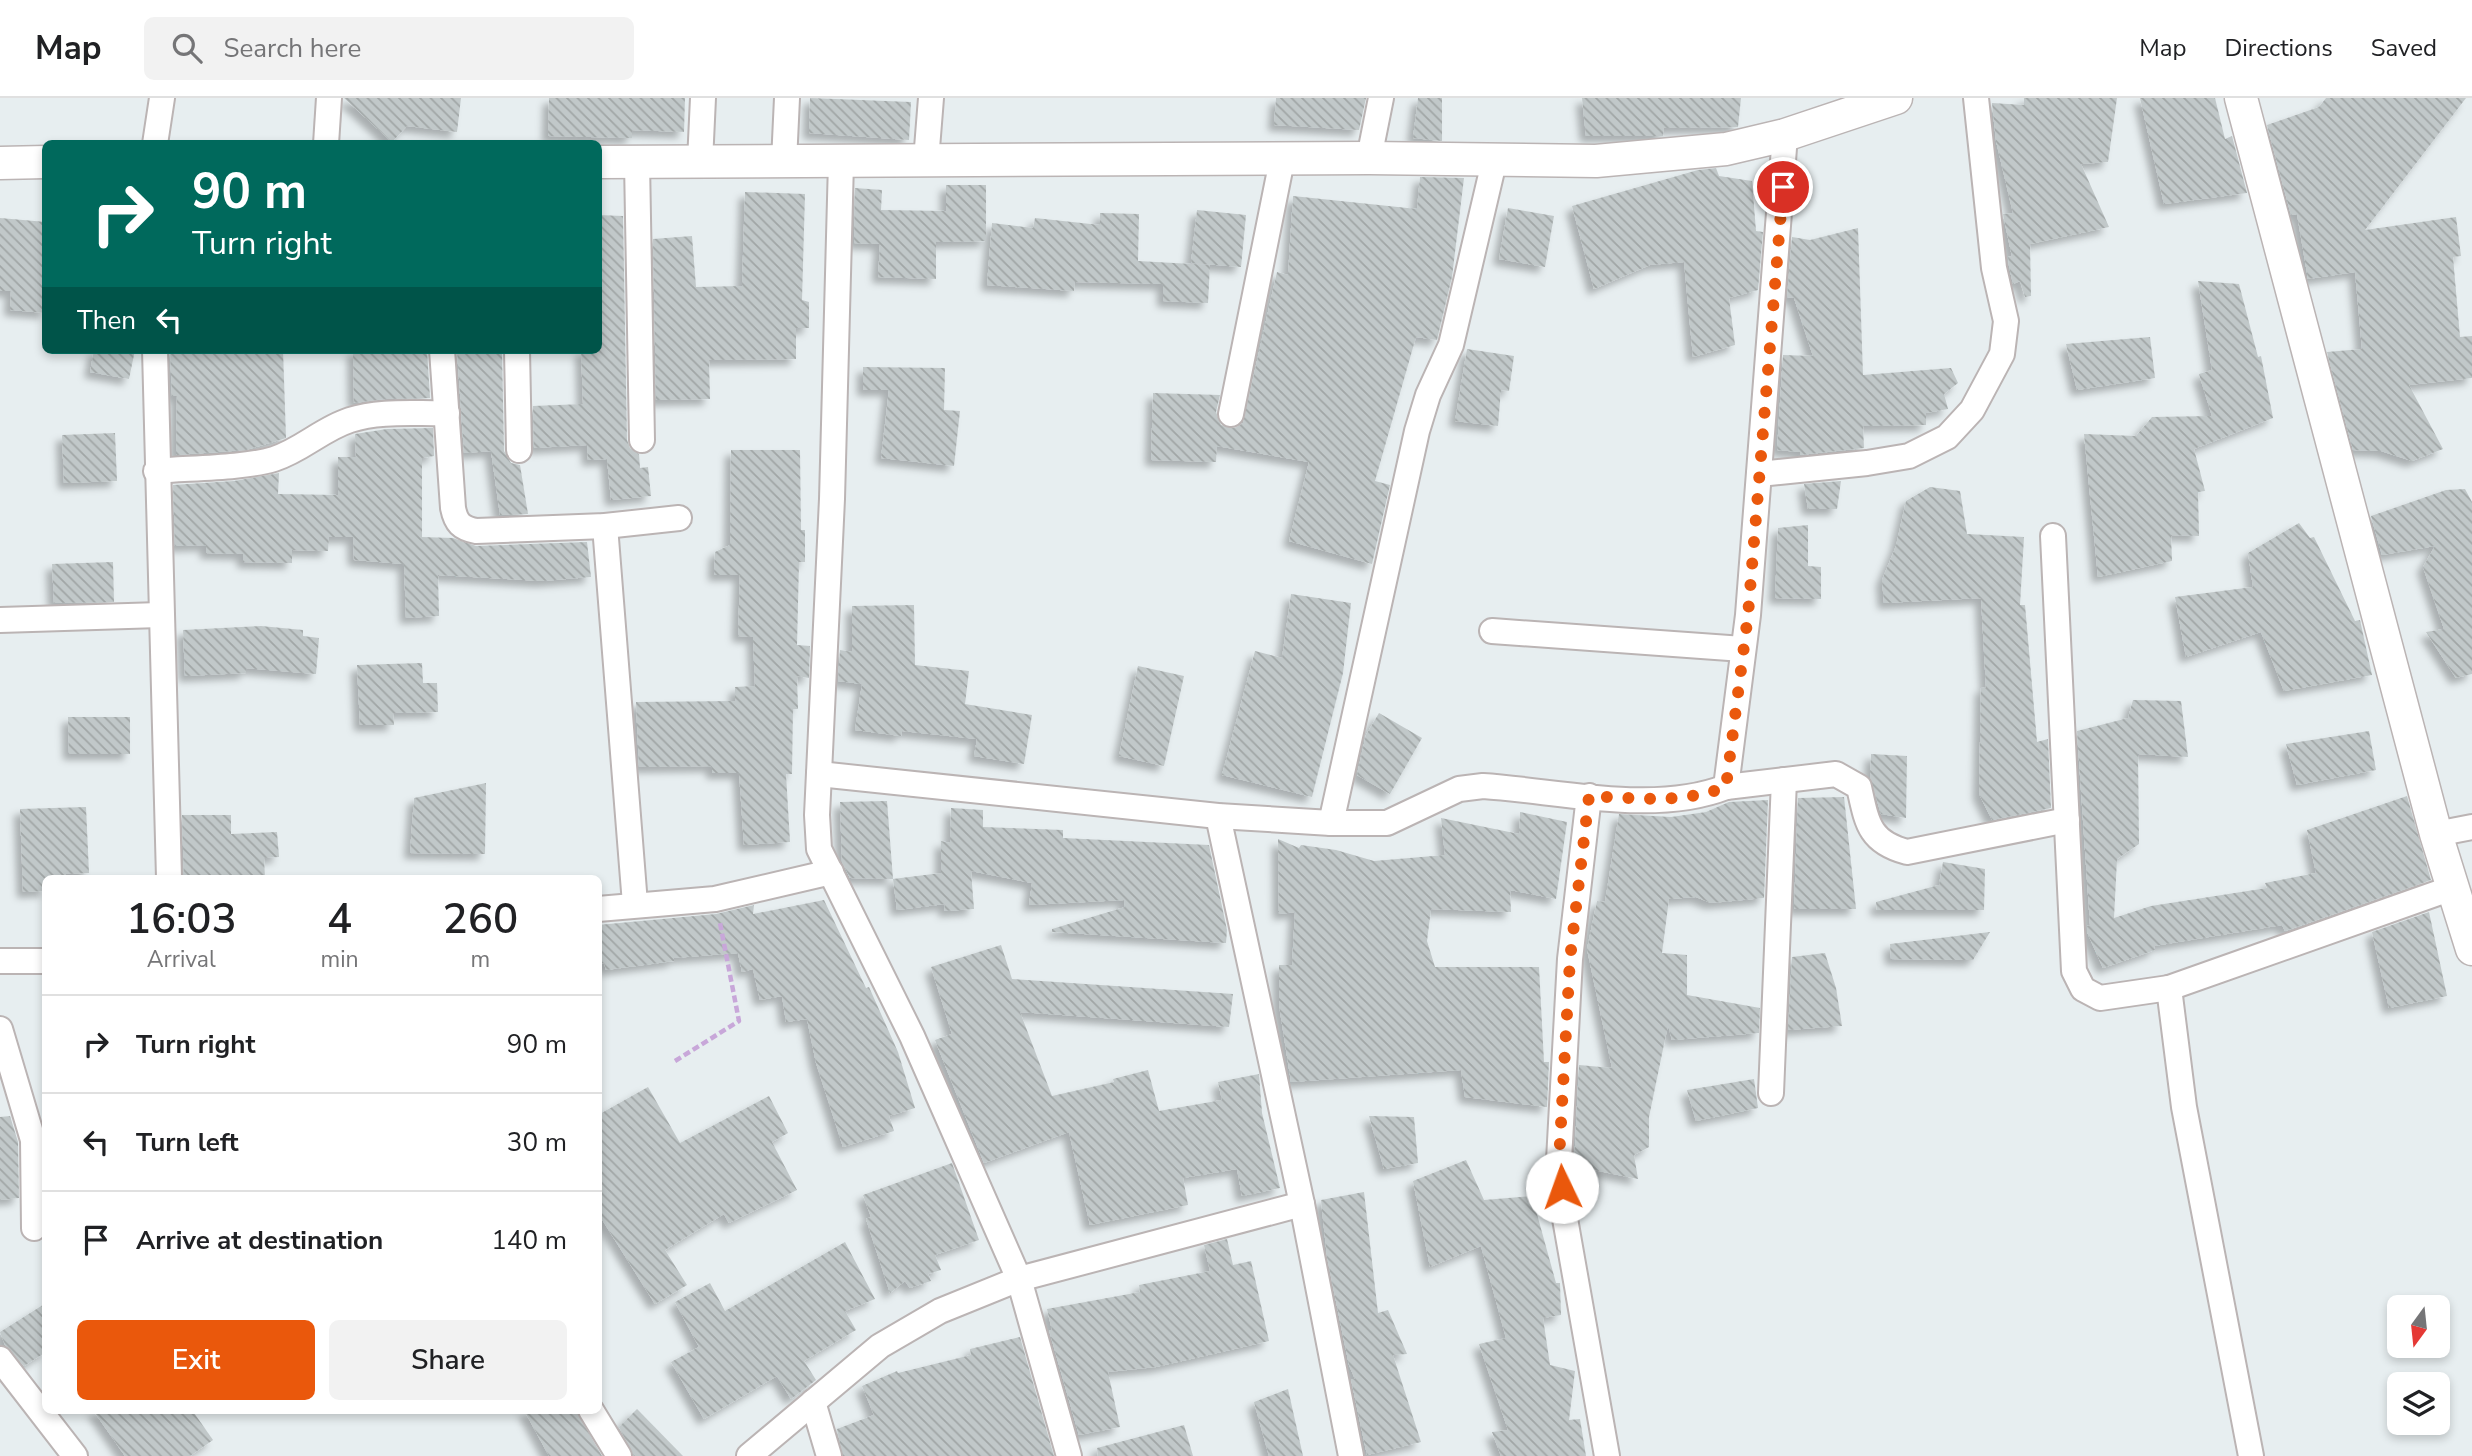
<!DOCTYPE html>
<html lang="en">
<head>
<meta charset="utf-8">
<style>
	:root { --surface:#fff; --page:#f2f2f2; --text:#202124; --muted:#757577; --line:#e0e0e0; --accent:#ea580c }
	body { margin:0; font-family:"Nunito Sans",sans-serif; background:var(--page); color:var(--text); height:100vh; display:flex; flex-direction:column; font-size:26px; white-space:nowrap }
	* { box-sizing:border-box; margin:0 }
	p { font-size:23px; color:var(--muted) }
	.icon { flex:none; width:38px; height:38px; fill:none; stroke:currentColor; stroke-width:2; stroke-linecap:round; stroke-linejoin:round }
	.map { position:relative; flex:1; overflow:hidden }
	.sheet { position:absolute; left:42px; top:777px; width:560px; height:539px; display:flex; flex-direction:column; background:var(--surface); border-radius:10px; box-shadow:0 4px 10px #0003 }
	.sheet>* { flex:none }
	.hud { position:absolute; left:42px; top:42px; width:560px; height:214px; border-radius:10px; box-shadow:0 4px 10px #0003; background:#00695c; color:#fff; overflow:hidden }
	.needle { width:46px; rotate:195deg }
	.controls { position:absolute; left:2387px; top:1197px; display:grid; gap:14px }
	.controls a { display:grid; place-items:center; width:63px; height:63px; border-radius:10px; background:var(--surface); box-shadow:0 4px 10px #0003; font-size:35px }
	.pin { position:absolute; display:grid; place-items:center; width:60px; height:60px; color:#fff; margin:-30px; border:4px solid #fff; border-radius:50%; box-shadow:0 2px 7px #0007 }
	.me { position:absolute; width:77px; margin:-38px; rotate:357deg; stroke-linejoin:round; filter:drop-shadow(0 0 5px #0008) }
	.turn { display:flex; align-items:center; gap:24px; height:147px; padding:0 35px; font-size:32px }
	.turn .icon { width:91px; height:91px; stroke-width:2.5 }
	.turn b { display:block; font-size:49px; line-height:60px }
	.then { display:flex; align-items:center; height:66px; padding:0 35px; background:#0003; gap:14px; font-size:26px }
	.eta { display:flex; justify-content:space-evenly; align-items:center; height:119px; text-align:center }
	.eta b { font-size:42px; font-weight:600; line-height:49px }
	.cta { display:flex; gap:14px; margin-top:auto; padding:14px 35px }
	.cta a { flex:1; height:80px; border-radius:10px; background:var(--accent); color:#fff; font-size:28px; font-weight:600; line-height:80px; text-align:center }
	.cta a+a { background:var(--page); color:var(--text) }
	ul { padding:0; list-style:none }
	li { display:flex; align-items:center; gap:21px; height:98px; padding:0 35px; border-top:2px solid var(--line) }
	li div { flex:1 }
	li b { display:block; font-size:26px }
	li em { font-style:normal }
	header { display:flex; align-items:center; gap:42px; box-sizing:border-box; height:98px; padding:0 35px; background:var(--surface); border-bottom:2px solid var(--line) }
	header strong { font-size:33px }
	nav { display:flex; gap:38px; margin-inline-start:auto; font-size:24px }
	.search { width:490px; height:63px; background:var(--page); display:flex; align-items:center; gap:18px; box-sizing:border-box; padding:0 24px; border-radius:10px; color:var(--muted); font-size:26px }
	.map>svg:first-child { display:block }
</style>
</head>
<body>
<header>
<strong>Map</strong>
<div class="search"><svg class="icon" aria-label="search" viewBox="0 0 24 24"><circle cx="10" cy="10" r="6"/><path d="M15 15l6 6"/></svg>Search here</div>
<nav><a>Map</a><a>Directions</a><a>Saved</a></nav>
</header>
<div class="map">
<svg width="2472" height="1358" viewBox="0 0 2472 1358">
	<defs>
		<pattern id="building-back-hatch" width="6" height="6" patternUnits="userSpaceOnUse" patternTransform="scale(1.75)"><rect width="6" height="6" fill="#c1c8c9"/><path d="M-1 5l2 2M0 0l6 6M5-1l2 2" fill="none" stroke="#a1a6a6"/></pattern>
		<filter id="shadow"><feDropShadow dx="-6" dy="6" stdDeviation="3.5" flood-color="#0004"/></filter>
	</defs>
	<rect width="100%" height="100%" fill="#e7eef0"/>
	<g fill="url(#building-back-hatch)" filter="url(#shadow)">
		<path d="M344 0H461L457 34 407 28 392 44Z"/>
		<path d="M549 0H685L684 34 632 32V40L548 38Z"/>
		<path d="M810 0 911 4 909 42 809 35Z"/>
		<path d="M1276 0H1366L1359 32 1274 27Z"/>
		<path d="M1418 0H1442V43L1413 40Z"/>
		<path d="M1582 0H1741L1738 29 1664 30 1663 38H1586Z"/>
		<path d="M2024 0H2117L2108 64 2081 66 2109 129 2030 146 2031 198 2025 199 2020 183 2013 186 2009 168 2008 158 2012 159 2003 116 2013 115 1996 43 1992 5 2024 7Z"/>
		<path d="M2140 0H2215L2225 41 2232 38 2247 95 2164 106Z"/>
		<path d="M2326 0H2466L2365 132 2456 119 2461 158 2453 159 2460 239 2472 238V280L2409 287 2443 351 2412 363 2381 353 2353 352 2327 254 2362 251 2355 174 2308 181 2297 116 2291 117 2267 27 2319 9Z"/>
		<path d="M1716 70 1719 78 1752 83 1756 133 1763 134 1758 192 1729 200 1735 247 1693 259 1684 164 1650 167 1594 191 1572 108 1698 72Z"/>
		<path d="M1420 79 1464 80 1452 179 1437 242 1416 239 1375 383 1390 387 1372 466 1289 443 1309 364 1217 348 1216 364 1151 362 1153 295 1220 297 1216 314 1221 327 1235 330 1243 325 1277 174 1288 177 1293 98 1417 111Z"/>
		<path d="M946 87H986V143L936 144V181L878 179 880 146 854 145 855 90 882 92 881 112 946 113Z"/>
		<path d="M745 94 805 96 802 202 809 204V230H796V261L709 262 710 301 656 302 653 141 692 138 696 189 742 188Z"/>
		<path d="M1508 110 1554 118 1545 169 1499 161Z"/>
		<path d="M1197 112 1246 117 1241 169 1191 165Z"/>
		<path d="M1100 115 1139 116 1138 163 1210 167 1208 205 1163 203V186L1075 184 1074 193 987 187 992 125 1033 130 1035 120 1100 127Z"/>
		<path d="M598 117 623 118 627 342 630 350 639 356 640 370 648 369 651 398 611 402 607 361 588 362 587 347 534 350 533 308 583 306 581 252H598Z"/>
		<path d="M0 120 46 124V215L10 212 11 193H0Z"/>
		<path d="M1858 130 1863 277 1951 270 1958 285 1944 296 1948 311 1926 315V327L1863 328 1864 350 1800 357V354L1777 352 1783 257 1813 258 1794 200 1787 199 1792 139 1810 142Z"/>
		<path d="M2198 183 2239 186 2258 259 2261 258 2273 320 2194 351 2205 393 2198 394 2199 438 2171 437 2172 463 2098 479 2084 336 2136 338 2152 319 2212 318 2199 276 2212 272Z"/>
		<path d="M2150 239 2155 280 2077 292 2066 246Z"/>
		<path d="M1467 251 1514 258 1509 293 1501 292 1498 328 1455 323Z"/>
		<path d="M94 252H135L129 281 90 274Z"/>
		<path d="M170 252H283L286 340 246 352 176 357 177 298H172Z"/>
		<path d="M353 252H427L430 300 385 301 354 305Z"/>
		<path d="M457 252H502L504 353 511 365 520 367 528 416 500 417 491 353 464 355Z"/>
		<path d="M863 269 945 270 944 312 960 313 954 368 881 360 889 292H863Z"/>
		<path d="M433 330 434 358 422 360V439L453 440 476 448 587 444 591 479 542 483 438 477 439 518 406 520 404 466 354 462 353 439H329L328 453 292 452V465L243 464V456L206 455V447L175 448 173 387 234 383 279 375 278 396 338 397V359H356L355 336 387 331Z"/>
		<path d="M115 335 117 383 64 385 62 337Z"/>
		<path d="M731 352H800L801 432H805V464H799L797 547 810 548 809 580 797 578 798 611H793L792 676H786L790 744 744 747 739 675H712V668L639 669 636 604 735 603V589L755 588 753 539 738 538 740 477H714L715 454 730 447Z"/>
		<path d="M1841 383 1837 411H1808L1804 386Z"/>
		<path d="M1930 389 1960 393 1967 436 2024 439 2020 507H2025L2037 644 2048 641 2051 710 1992 722 1979 696 1981 589 1986 590 1981 500 1884 505 1882 482 1896 448 1906 403Z"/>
		<path d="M2465 391 2472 404V576L2456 580 2426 534 2444 531 2423 469 2435 448 2382 457 2371 418 2446 392Z"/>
		<path d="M2299 425 2310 440 2314 439 2355 523 2360 522 2372 577 2284 593 2261 534 2186 559 2175 499 2253 489 2248 455Z"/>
		<path d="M1808 427V468L1821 469V501L1775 500 1778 430Z"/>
		<path d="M113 464 114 504 54 505 52 466Z"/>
		<path d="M1291 496 1351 505 1343 575 1312 699 1222 677 1255 553 1282 560Z"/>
		<path d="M914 507 915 567 969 573 965 606 1032 617 1024 666 974 658 977 641 902 633 901 638 855 632 862 586 838 583 840 552 852 554V508Z"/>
		<path d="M261 528 303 532V538L319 540 316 576 246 570V575L185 578 183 532Z"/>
		<path d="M422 565 423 585H437L438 614 393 615 394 627H360L357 567Z"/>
		<path d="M1138 568 1184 578 1164 668 1119 658Z"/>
		<path d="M2133 602 2181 603 2188 659 2138 656 2139 746 2117 761 2114 820 2151 808 2267 790 2265 785 2316 775 2307 732 2407 698 2431 782 2285 833 2282 827 2154 848 2155 852 2103 870 2087 834V828L2090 827 2077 633 2128 620Z"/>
		<path d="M1379 615 1422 640 1390 696 1357 677 1366 637Z"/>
		<path d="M68 619H130V656H69Z"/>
		<path d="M2369 633 2376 672 2297 687 2286 646Z"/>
		<path d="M1871 656 1907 658 1906 720 1881 716 1870 679Z"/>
		<path d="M486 685 485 756 410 755 414 700Z"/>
		<path d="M1844 699 1856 811H1794L1798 700Z"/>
		<path d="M1768 702 1764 800 1711 805 1696 799 1669 801 1662 855 1687 857V897L1760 910 1759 935 1672 942 1668 927 1649 1019V1049L1634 1057 1638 1081 1574 1068 1579 967 1612 970 1587 851 1597 803 1605 804 1619 716 1671 719 1706 714 1729 704Z"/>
		<path d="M887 703 893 781 850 780 842 764 840 704Z"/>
		<path d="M86 709 89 775 66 776V780H46V793L23 794 20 711Z"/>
		<path d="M951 710 983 712V729L1063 732V740L1209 747 1227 832 1226 845 1052 834V831L1125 809 1124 802 1029 807 1032 785 971 773 974 811 944 813 945 806 897 812 893 781 941 775V743L950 745Z"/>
		<path d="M1520 714 1567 724 1556 801 1510 792 1511 814 1431 811 1427 843 1435 869H1539L1544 964H1549L1547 1009 1465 999 1461 972 1291 984 1279 907V867H1292L1295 814 1279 816 1278 741 1299 750 1301 747 1336 752 1374 763 1445 757 1441 720 1519 736Z"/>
		<path d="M182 717H231V736L277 734 279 759 264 760 265 780H184Z"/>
		<path d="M1943 764 1985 771 1984 812H1877L1876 804 1939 787Z"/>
		<path d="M824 802 866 890 869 889 898 954 915 1010 889 1018 894 1033 843 1049 816 965 807 921 786 924 782 898 760 902 753 871 742 874 738 855 674 860V863L606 872 604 865 598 866V827L716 816 754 807 753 816Z"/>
		<path d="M2429 814 2447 898 2389 910 2372 834Z"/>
		<path d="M1990 834 1973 862 1891 861 1890 846Z"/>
		<path d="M1001 847 1012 881 1233 896 1229 929 1020 914 1052 998 1114 984 1113 981 1148 972 1159 1013 1222 1002 1218 984 1259 976 1262 1015 1280 1090 1242 1098 1237 1071 1183 1080 1188 1107 1090 1127 1069 1034 984 1065 935 942 952 936 931 869Z"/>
		<path d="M1825 855 1836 890 1842 928 1788 932 1792 859Z"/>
		<path d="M1754 981 1758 1010 1696 1023 1687 992Z"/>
		<path d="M648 989 680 1045 769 998 788 1035 772 1044 797 1092 729 1125 724 1116 665 1152 687 1187 655 1206 598 1115V1017Z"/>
		<path d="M10 1018 18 1044 19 1100 0 1102V1019Z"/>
		<path d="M1369 1018 1414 1019 1418 1065 1384 1071Z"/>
		<path d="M1466 1062 1484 1102 1532 1098 1556 1185H1560L1561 1217 1543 1220 1550 1267 1575 1273 1569 1322 1580 1321 1586 1358H1501L1492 1334 1508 1332 1479 1246 1506 1240 1481 1148 1430 1169 1413 1083Z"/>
		<path d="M952 1065 979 1142 935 1157 941 1172 928 1176 931 1183 910 1190 905 1183 890 1195 866 1121 871 1119 863 1097Z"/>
		<path d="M1364 1094 1378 1215 1388 1212 1407 1256 1393 1257 1421 1344 1367 1357 1351 1281H1355L1349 1267 1327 1159 1321 1102Z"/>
		<path d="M1227 1141 1233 1167 1251 1163 1269 1243 1156 1269 1108 1274 1120 1329 1079 1337 1049 1232H1052L1047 1211 1140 1194 1139 1187 1210 1173 1204 1147Z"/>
		<path d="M845 1144 875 1201 845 1213 856 1232 804 1263 816 1282 791 1301 777 1278 704 1321 671 1264 699 1249 675 1204 710 1185 725 1213Z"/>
		<path d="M46 1205V1254L24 1268 5 1247 0 1234Z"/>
		<path d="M1020 1239 1054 1358H843L837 1331 874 1317 862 1288 897 1273 898 1275 971 1257 970 1251Z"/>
		<path d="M1288 1291 1303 1358H1269L1254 1304Z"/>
		<path d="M637 1311 683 1358H634L619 1329Z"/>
		<path d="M93 1312H192L213 1342 190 1358H125Z"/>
		<path d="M524 1312H576L602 1358H549Z"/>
		<path d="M1184 1327 1193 1358H1098L1097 1350Z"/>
	</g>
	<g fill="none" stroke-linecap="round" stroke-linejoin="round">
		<g stroke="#bbb4b4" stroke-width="28">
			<g id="minor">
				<path d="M155 46 162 0"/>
				<path d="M326 46 329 0"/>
				<path d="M1369 60 1381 0"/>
				<path d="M926 63 931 0"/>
				<path d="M637 64 642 342"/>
				<path d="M700 64 703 0"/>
				<path d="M784 64 787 0"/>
				<path d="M155 252 169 780"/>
				<path d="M442 252 453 410C456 425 461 430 476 433L605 428 679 420"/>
				<path d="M517 252 519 352"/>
				<path d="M1231 316 1282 62"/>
				<path d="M156 373C188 370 245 370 274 361 302 352 322 331 350 322 380 312 416 316 447 315"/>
				<path d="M1759 376 1867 365 1909 358 1947 339 1972 312 2002 256 2006 223 1994 170 1976 0"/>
				<path d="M605 428 635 806"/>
				<path d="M2053 438 2074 873 2083 891 2100 900 2169 890 2452 790"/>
				<path d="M0 522 160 517"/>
				<path d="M1492 533 1743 551"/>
				<path d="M819 676 1218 718 1331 725H1387L1459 691 1483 688C1559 693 1655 717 1726 689L1748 517 1785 37"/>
				<path d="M1726 689 1836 676 1859 689C1867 725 1869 744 1907 754L2067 722"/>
				<path d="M1589 698 1570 861 1559 1062 1564 1115 1607 1358"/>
				<path d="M1218 718 1302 1106 1351 1358"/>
				<path d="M1331 725 1417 333 1428 297 1451 247 1494 64"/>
				<path d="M2436 736 2472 729"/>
				<path d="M598 811 715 801 831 774"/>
				<path d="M0 863H46"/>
				<path d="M2169 890 2184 1009 2251 1358"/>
				<path d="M0 931 33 1042 34 1130"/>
				<path d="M1771 995 1784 682"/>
				<path d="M0 1261 75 1358"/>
				<path d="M813 1304 829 1358"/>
				<path d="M591 1312 619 1358"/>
				<path d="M749 1358 880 1248 940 1213 1019 1181 912 938 819 751 817 717 832 401 841 64"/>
				<path d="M1069 1358 1019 1181 1302 1106"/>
			</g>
		</g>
		<g stroke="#bbb4b4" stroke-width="35">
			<g id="tertiary">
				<path d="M2241 0 2436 736 2472 851"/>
				<path d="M598 64 1369 60 1596 63 1726 51 1785 37 1896 0"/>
				<path d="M0 65 46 64"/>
			</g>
		</g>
		<path stroke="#c8a7d9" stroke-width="4.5" stroke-dasharray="7 3.5" stroke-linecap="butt" d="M675 963 739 923 720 825"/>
		<use href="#minor" stroke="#fff" stroke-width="24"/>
		<use href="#tertiary" stroke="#fff" stroke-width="32"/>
	</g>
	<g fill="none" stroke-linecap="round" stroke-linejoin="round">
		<path stroke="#ea580c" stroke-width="12" stroke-dasharray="0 21.6" d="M1562 1089 1559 1062 1570 861 1589 698C1636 700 1682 706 1726 689L1748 517 1783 89"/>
	</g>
</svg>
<div class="controls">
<a><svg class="needle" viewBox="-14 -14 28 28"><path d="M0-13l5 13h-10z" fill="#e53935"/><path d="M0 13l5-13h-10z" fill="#757577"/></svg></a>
<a><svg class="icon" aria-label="layers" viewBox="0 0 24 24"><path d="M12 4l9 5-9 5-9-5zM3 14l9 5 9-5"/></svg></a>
</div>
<div class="pin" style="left:1783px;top:89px;background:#d93025"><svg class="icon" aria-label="arrive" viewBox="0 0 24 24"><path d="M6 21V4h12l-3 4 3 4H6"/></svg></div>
<svg class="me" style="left:1562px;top:1089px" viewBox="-20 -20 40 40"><circle r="19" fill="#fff"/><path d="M0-13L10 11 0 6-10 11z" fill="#ea580c"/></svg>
<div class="hud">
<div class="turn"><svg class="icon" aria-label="right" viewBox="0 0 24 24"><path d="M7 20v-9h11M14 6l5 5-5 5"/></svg><div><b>90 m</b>Turn right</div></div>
<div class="then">Then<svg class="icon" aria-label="left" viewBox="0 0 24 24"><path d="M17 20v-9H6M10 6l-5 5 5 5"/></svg></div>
</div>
<section class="sheet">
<div class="eta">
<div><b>16:03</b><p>Arrival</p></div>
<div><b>4</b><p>min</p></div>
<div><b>260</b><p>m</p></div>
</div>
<ul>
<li><svg class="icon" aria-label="right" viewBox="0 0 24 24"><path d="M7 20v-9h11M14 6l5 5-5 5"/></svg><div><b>Turn right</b></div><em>90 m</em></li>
<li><svg class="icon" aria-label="left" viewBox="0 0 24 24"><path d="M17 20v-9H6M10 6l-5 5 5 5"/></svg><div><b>Turn left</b></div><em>30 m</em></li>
<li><svg class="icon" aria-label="arrive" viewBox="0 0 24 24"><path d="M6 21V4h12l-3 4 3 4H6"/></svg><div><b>Arrive at destination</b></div><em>140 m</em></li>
</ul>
<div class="cta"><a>Exit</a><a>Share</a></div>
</section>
</div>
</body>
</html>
